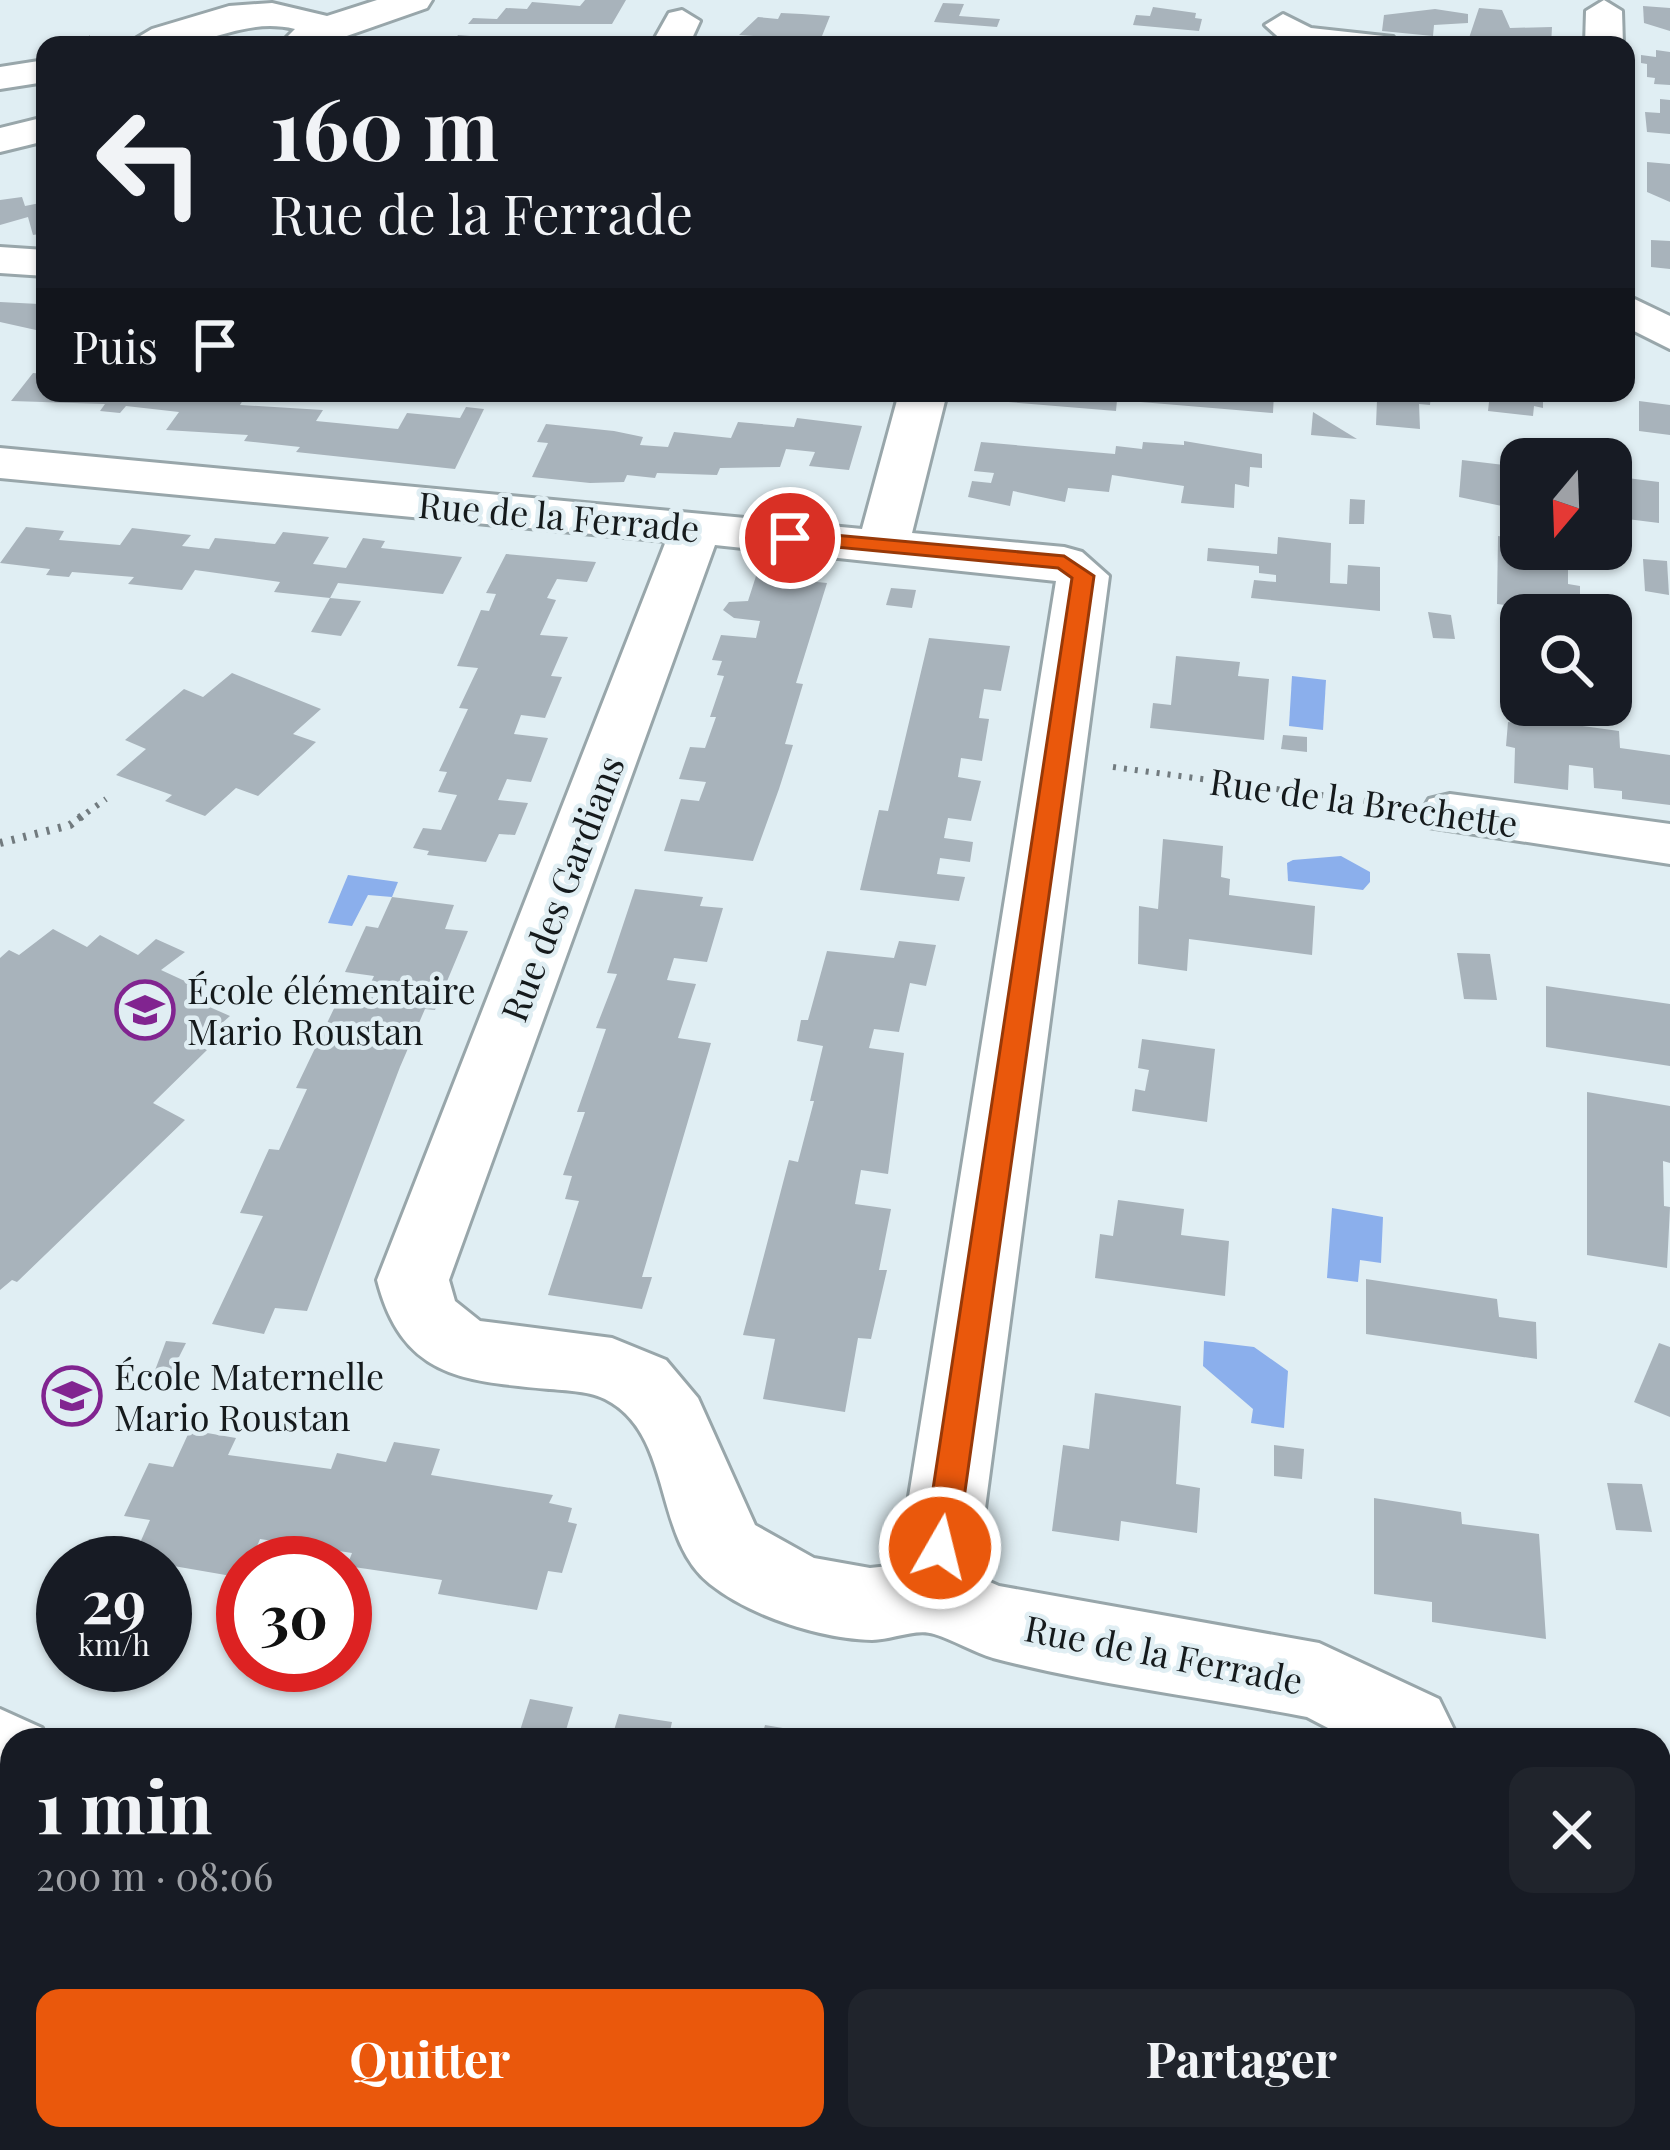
<!DOCTYPE html>
<html lang="fr">
<head>
<meta charset="utf-8">
<style>
	:root { --surface:#171b24; --page:#20242c; --text:#f1f3f6; --muted:#9ea1a6; --accent:#ea580c }
	body { margin:0; font-family:"Playfair Display",serif; background:var(--page); color:var(--text); height:100vh; display:flex; flex-direction:column; font-size:45px; white-space:nowrap }
	* { box-sizing:border-box; margin:0 }
	p { font-size:39px; color:var(--muted) }
	.icon { flex:none; width:66px; height:66px; fill:none; stroke:currentColor; stroke-width:2; stroke-linecap:round; stroke-linejoin:round }
	.map { position:relative; flex:1; overflow:hidden }
	.sheet { position:absolute; left:0px; top:1728px; width:1671px; height:423px; display:flex; flex-direction:column; background:var(--surface); border-radius:36px 36px 0 0; box-shadow:0 3px 9px #0004 }
	.sheet>* { flex:none }
	.banner { position:absolute; left:36px; top:36px; width:1599px; height:366px; border-radius:24px; box-shadow:0 3px 9px #0004; background:#171b24; color:var(--text); overflow:hidden }
	.needle { width:78px; rotate:199deg }
	.controls { position:absolute; left:1500px; top:438px; display:grid; gap:24px }
	.controls a { display:grid; place-items:center; width:132px; height:132px; border-radius:24px; background:var(--surface); box-shadow:0 3px 9px #0004; font-size:60px }
	.speed { position:absolute; left:36px; top:1536px; display:flex; gap:24px; font-size:60px; font-weight:700; text-align:center }
	.speed>* { display:grid; place-content:center; width:156px; height:156px; border-radius:50%; background:var(--surface); box-shadow:0 3px 9px #0004; line-height:1 }
	.speed small { font-size:30px; font-weight:400 }
	.speed .limit { border:18px solid #d22; background:#fff; color:#111 }
	.pin { position:absolute; display:grid; place-items:center; width:102px; height:102px; color:#fff; margin:-51px; border:6px solid #fff; border-radius:50%; box-shadow:0 3px 12px #0007 }
	.me { position:absolute; width:132px; margin:-66px; rotate:8deg; stroke-linejoin:round; filter:drop-shadow(0 0 9px #0008) }
	.turn { display:flex; align-items:center; gap:42px; height:252px; padding:0 36px; font-size:54px }
	.turn .icon { width:156px; height:156px; stroke-width:2.5 }
	.turn b { display:block; font-size:84px; line-height:102px }
	.then { display:flex; align-items:center; height:114px; padding:0 36px; background:#0003; gap:24px; font-size:45px }
	.round { display:grid; place-items:center; flex:none; width:126px; height:126px; border-radius:24px; background:var(--page) }
	.overview { display:flex; align-items:center; justify-content:space-between; height:204px; padding:0 36px }
	h1 { font-size:72px; font-weight:700; line-height:90px }
	.cta { display:flex; gap:24px; margin-top:auto; padding:24px 36px }
	.cta a { flex:1; height:138px; border-radius:24px; background:var(--accent); color:#fff; font-size:48px; font-weight:700; line-height:138px; text-align:center }
	.cta a+a { background:var(--page); color:var(--text) }
	.map>svg:first-child { display:block }
</style>
</head>
<body>
<div class="map">
<svg width="1670" height="2150" viewBox="0 0 1670 2150">
	<rect width="100%" height="100%" fill="#e0eef3"/>
	<g fill="#8bafec">
		<path d="M1292 676 1326 680 1323 730 1289 726Z"/>
		<path d="M1341 856 1370 872V882L1363 890 1288 881 1287 863 1293 860Z"/>
		<path d="M348 875 398 882 392 897 368 895 352 926 328 923Z"/>
		<path d="M1332 1208 1383 1217 1381 1263 1360 1260 1358 1282 1327 1278Z"/>
		<path d="M1204 1341 1254 1347 1288 1371 1284 1428 1251 1423 1253 1409 1203 1366Z"/>
	</g>
	<g fill="#a8b3bb">
		<path d="M585 0H626L612 24H468L473 18 497 19 506 8 527 9 532 2 580 6Z"/>
		<path d="M943 3 964 4 959 16 1000 19 997 27 934 22Z"/>
		<path d="M1643 6 1670 8V31L1644 23Z"/>
		<path d="M1153 7 1196 13 1195 18 1202 19 1199 31 1133 25 1136 15 1150 16Z"/>
		<path d="M1479 8 1502 10 1510 28 1552 27 1551 45 1469 38Z"/>
		<path d="M1435 9 1468 14V23L1434 25 1433 36 1382 31 1384 15Z"/>
		<path d="M781 13 802 14 830 16 820 41 739 35 758 17 778 19Z"/>
		<path d="M458 35 495 38 490 45 389 44 408 38 454 41Z"/>
		<path d="M1656 50 1670 52V85L1654 84 1655 78 1647 77V64L1641 63V55L1656 57Z"/>
		<path d="M1660 99 1670 100V134L1647 132 1645 112 1660 113Z"/>
		<path d="M1647 162 1670 164V202L1647 192Z"/>
		<path d="M22 197 25 206 45 202V233L33 235 28 217 0 225V200Z"/>
		<path d="M1651 240 1670 241V269L1651 267Z"/>
		<path d="M45 297V332L0 322V302L39 304Z"/>
		<path d="M33 373 45 374V393L246 395 240 405 323 410 316 421 398 429 407 413 460 418 466 407 484 409 455 469 296 452 300 447 244 441 248 435 166 430 179 412 126 406 120 413 100 411 105 404 11 401Z"/>
		<path d="M997 393H1274L1273 413 1117 400 1116 411 996 401Z"/>
		<path d="M1370 393H1431L1430 405 1419 404 1420 429 1376 425 1377 400H1370Z"/>
		<path d="M1490 393H1557V401L1543 400V408L1534 406 1533 416 1488 411Z"/>
		<path d="M1639 401 1670 405V435L1639 431Z"/>
		<path d="M1313 412 1357 439 1311 435Z"/>
		<path d="M797 418 862 426 849 470 809 466 815 452 786 449 780 467 720 468 717 475 657 473 655 478 627 475 624 482 590 483 532 477 548 443 537 442 546 424 614 431 643 437 640 445 668 447 674 432 731 438 738 422 794 427Z"/>
		<path d="M1184 441 1262 454V468L1250 467 1249 487 1235 484 1234 508 1181 503 1184 486 1112 475 1109 492 1068 488 1065 502 1013 491 1010 506 968 497 972 481 991 483 994 473 974 471 981 442 1115 454 1116 446 1142 449 1143 442 1184 445Z"/>
		<path d="M1462 460 1521 467V510L1459 497Z"/>
		<path d="M1611 476 1659 482V523L1611 517Z"/>
		<path d="M1350 499 1365 500 1364 524H1349Z"/>
		<path d="M26 527 64 531 59 540 120 545 132 528 191 535 182 546 209 549 215 538 275 544 283 532 329 537 313 564 346 568 363 538 385 541 381 548 462 557 443 594 338 583 330 598 274 592 280 582 195 570 182 590 128 584 134 577 72 572 69 577 46 575 50 569 0 563Z"/>
		<path d="M1498 536 1521 539V549H1580L1581 562 1568 561V584L1580 586V601L1564 599V612L1497 604Z"/>
		<path d="M1278 537 1331 543 1330 583 1347 584 1348 565 1380 567V611L1251 598 1254 580 1276 582V575L1259 573V566L1207 561 1208 548 1277 554Z"/>
		<path d="M506 554 596 562 587 582 557 579 547 598 556 600 540 635 568 637 551 676 562 677 545 718 521 715 514 734 548 738 531 782 507 779 498 800 528 803 515 835 499 834 486 862 427 855 429 851 413 848 423 828 441 830 457 795 438 792 447 772 439 771 468 709 459 708 478 668 457 666 481 610 489 611 496 594 486 593Z"/>
		<path d="M1643 559 1667 561 1669 595 1645 591Z"/>
		<path d="M756 576 827 583 796 683 803 684 785 744 793 745 779 789 753 861 664 851 681 799 699 801 706 782 679 779 690 747 705 748 716 717H710L724 676 717 675 722 661 712 660 721 635 756 638 760 621 734 618 723 610 729 602 748 601Z"/>
		<path d="M891 588 916 590 912 608 886 605Z"/>
		<path d="M330 598 361 601 341 636 311 632Z"/>
		<path d="M1428 612 1451 615 1455 639 1433 638Z"/>
		<path d="M929 638 1010 646 1001 691 984 689 979 718 989 719 982 761 961 758 958 777 981 781 971 821 948 818 944 838 973 842 970 862 940 858 937 874 965 877 959 901 860 890 879 810 888 811Z"/>
		<path d="M1176 656 1240 662 1238 676 1269 679 1264 740 1150 728 1153 703 1171 705Z"/>
		<path d="M232 673 321 709 293 734 316 742 258 796 236 788 205 816 165 801 172 795 116 775 146 749 125 740 184 689 203 697Z"/>
		<path d="M1539 720 1619 731 1620 748 1670 755V805L1622 799V791L1594 788 1593 768 1569 765 1568 790 1514 783 1515 748 1506 746 1508 722 1539 726Z"/>
		<path d="M1283 735 1307 737V752L1281 749Z"/>
		<path d="M1163 839 1223 846 1221 877 1230 879 1229 895 1315 906 1312 955 1189 939 1187 971 1138 964 1139 906 1158 909Z"/>
		<path d="M635 889 703 897 700 906 723 908 707 962 674 958 667 980 696 984 678 1038 711 1043 642 1277H652L642 1309 548 1295 579 1201 565 1199 572 1176 563 1175 585 1112H577L606 1029 596 1028 617 974 607 973Z"/>
		<path d="M392 897 454 905 445 929 468 931 435 1010 425 1009 400 1067 307 1311 275 1308 264 1334 212 1324 263 1216 240 1213 269 1149 279 1150 307 1089 296 1088 339 998 362 1001 374 976 345 972 366 926 378 928Z"/>
		<path d="M53 929 87 947 100 935 138 955 156 939 185 952 161 970 200 988 189 998 230 1016 197 1045 207 1050 153 1103 185 1120 17 1282 12 1280 0 1290V958L9 950 19 955Z"/>
		<path d="M899 941 936 945 926 986 910 983 899 1032 874 1029 869 1048 904 1053 888 1174 861 1170 855 1204 891 1209 879 1270H887L871 1339 858 1338 845 1412 763 1399 775 1339 743 1335 789 1160 798 1162 814 1101H810L823 1046 797 1041 801 1020H808L827 951 894 958Z"/>
		<path d="M1457 953 1490 954 1497 1000 1464 999Z"/>
		<path d="M1546 986 1670 1004V1066L1546 1047Z"/>
		<path d="M1142 1039 1215 1049 1207 1122 1132 1111 1135 1089 1145 1091 1147 1080 1149 1070 1138 1068Z"/>
		<path d="M1587 1092 1670 1106V1163L1663 1161 1664 1206 1670 1207 1667 1268 1587 1255Z"/>
		<path d="M1118 1200 1184 1209 1181 1235 1229 1241 1225 1296 1095 1278 1100 1234 1113 1236Z"/>
		<path d="M1366 1279 1497 1299 1499 1317 1536 1322 1537 1359 1366 1334Z"/>
		<path d="M166 1341 186 1343 170 1375 154 1373Z"/>
		<path d="M1659 1343 1670 1347V1417L1634 1402Z"/>
		<path d="M1095 1393 1181 1406 1176 1484 1200 1488 1197 1533 1121 1521 1119 1541 1052 1531 1063 1445 1089 1449Z"/>
		<path d="M190 1430 236 1438 228 1455 331 1469 337 1453 386 1462 394 1442 440 1449 431 1475 553 1495 549 1503 572 1508 568 1522 577 1524 562 1573 548 1571 537 1610 438 1594 442 1580 347 1566 352 1553 260 1539 250 1563H243V1578L133 1559 150 1520 124 1516 149 1463 173 1467Z"/>
		<path d="M1274 1445 1304 1449 1302 1479 1274 1476Z"/>
		<path d="M1607 1483 1642 1484 1652 1532 1616 1530Z"/>
		<path d="M1374 1498 1461 1512 1462 1524 1539 1534 1546 1639 1432 1622V1602L1374 1594Z"/>
		<path d="M530 1699 573 1707 563 1740H517Z"/>
		<path d="M619 1714 672 1722 668 1740H611Z"/>
		<path d="M765 1725 842 1738V1740H761Z"/>
		<path d="M159 2139H250L242 2150H151Z"/>
	</g>
	<g fill="none" stroke-linecap="round" stroke-linejoin="round">
		<g stroke="#98a6aa" stroke-width="6">
			<g id="minor">
				<path d="M1604 0 1622 11 1623 45H1585L1586 11Z"/>
				<path d="M682 10 700 21 689 45H651L669 13Z"/>
				<path d="M1283 14 1311 28 1393 37 1399 45H1287L1265 25Z"/>
				<path d="M45 117V141L0 152V128Z"/>
				<path d="M0 247 45 250V276L0 273Z"/>
				<path d="M1626 295 1670 316V349L1626 327Z"/>
				<path d="M899 393H947L912 533 1064 547 1082 552 1109 576 976 1576 999 1586 1319 1643 1439 1699 1459 1740H1351L1307 1717C1203 1697 1095 1685 993 1658 973 1652 954 1640 934 1634 916 1628 891 1640 872 1640 821 1639 750 1616 710 1584 654 1540 673 1441 612 1403 594 1391 571 1391 550 1389 461 1381 402 1377 377 1280L666 541 0 478V448L862 529ZM715 545 1056 581 898 1565 870 1568 814 1558 755 1525 698 1398 666 1360 612 1338 480 1321 455 1301 449 1280Z"/>
				<path d="M1450 794 1670 824V864L1429 827 1421 813 1429 799Z"/>
				<path d="M0 1709 42 1728 47 1740H12V1796L0 1791Z"/>
				<path d="M1659 2018 1670 2023V2124L1659 2119Z"/>
				<path d="M984 2139H1080L1078 2150H982Z"/>
			</g>
		</g>
		<g stroke="#98a6aa" stroke-width="6">
			<g id="tertiary">
				<path d="M377 0H432L427 8 321 45H279L295 29C249 18 217 41 173 45 158 47 141 45 125 45L152 29 229 6 272 3 327 16Z"/>
				<path d="M45 60V82L0 89V67Z"/>
			</g>
		</g>
		<g stroke="#98a6aa" stroke-width="6">
			<path id="secondary" d="M1670 2096V2150H1618L1623 2139H1659V2101Z"/>
		</g>
		<path stroke="#717a7e" stroke-width="4.5" stroke-dasharray="1.5 6" stroke-linecap="butt" d="M76 45 96 35"/>
		<g stroke="#717a7e" stroke-width="6" stroke-dasharray="3 8" stroke-linecap="butt">
			<path d="M1113 767 1395 805"/>
			<path d="M78 819 106 799"/>
		</g>
		<path stroke="#717a7e" stroke-width="8" stroke-dasharray="3 9" stroke-linecap="butt" d="M0 843 70 825 82 816"/>
		<use href="#minor" fill="#fff" fill-rule="evenodd"/>
		<use href="#tertiary" fill="#fff" fill-rule="evenodd"/>
		<use href="#secondary" fill="#fff" fill-rule="evenodd"/>
	</g>
	<path fill="#ea580c" stroke="#983908" stroke-width="3" d="M790 531 1064 556 1094 576 957 1548 952 1558 940 1563 929 1558 924 1548 1072 578 1058 568 782 542V533Z"/>
	<defs>
		<g id="school-ring" transform="scale(3)"><circle r="9.5" fill="#e0eef3" stroke="#812490" stroke-width="1.5"/><path d="M0-5L7-2L0 1L-7-2ZM-4 1L0 2.5L4 1V4Q0 6-4 4Z" fill="#812490"/></g>
	</defs>
	<g fill-rule="evenodd">
		<use href="#school-ring" x="145" y="1010"/>
		<use href="#school-ring" x="72" y="1396"/>
	</g>
	<g text-anchor="middle" dominant-baseline="central" stroke-width="9" stroke-linejoin="round" paint-order="stroke">
		<g font-size="36" fill="#151a1c" stroke="#e0eef3">
			<text transform="translate(559 515) rotate(5)">Rue de la Ferrade</text>
			<text transform="translate(1364 801) rotate(8)">Rue de la Brechette</text>
			<text transform="translate(561 888) rotate(-69)">Rue des Gardians</text>
			<text transform="translate(1164 1653) rotate(11)">Rue de la Ferrade</text>
		</g>
		<g font-size="36" fill="#151a1c" stroke="#e0eef3" text-anchor="start">
			<text x="187" y="989">École élémentaire<tspan x="187" dy="41">Mario Roustan</tspan></text>
			<text x="114" y="1375">École Maternelle<tspan x="114" dy="41">Mario Roustan</tspan></text>
		</g>
	</g>
</svg>
<div class="controls">
<a><svg class="needle" viewBox="-14 -14 28 28"><path d="M0-13l5 13h-10z" fill="#e53935"/><path d="M0 13l5-13h-10z" fill="#9ea1a6"/></svg></a>
<a><svg class="icon" aria-label="search" viewBox="0 0 24 24"><circle cx="10" cy="10" r="6"/><path d="M15 15l6 6"/></svg></a>
</div>
<div class="speed"><div>29<small>km/h</small></div><div class="limit">30</div></div>
<div class="pin" style="left:790px;top:538px;background:#d93025"><svg class="icon" aria-label="arrive" viewBox="0 0 24 24"><path d="M6 21V4h12l-3 4 3 4H6"/></svg></div>
<svg class="me" style="left:940px;top:1548px" viewBox="-20 -20 40 40"><circle r="17" fill="#ea580c" stroke="#fff" stroke-width="3"/><path d="M0-11L8 9 0 5-8 9z" fill="#fff"/></svg>
<div class="banner">
<div class="turn"><svg class="icon" aria-label="left" viewBox="0 0 24 24"><path d="M17 20v-9H6M10 6l-5 5 5 5"/></svg><div><b>160 m</b>Rue de la Ferrade</div></div>
<div class="then">Puis<svg class="icon" aria-label="arrive" viewBox="0 0 24 24"><path d="M6 21V4h12l-3 4 3 4H6"/></svg></div>
</div>
<section class="sheet">
<div class="overview"><div><h1>1 min</h1><p>200 m · 08:06</p></div><a class="round"><svg class="icon" aria-label="close" viewBox="0 0 24 24"><path d="M6 6l12 12M18 6L6 18"/></svg></a></div>
<div class="cta"><a>Quitter</a><a>Partager</a></div>
</section>
</div>
</body>
</html>
